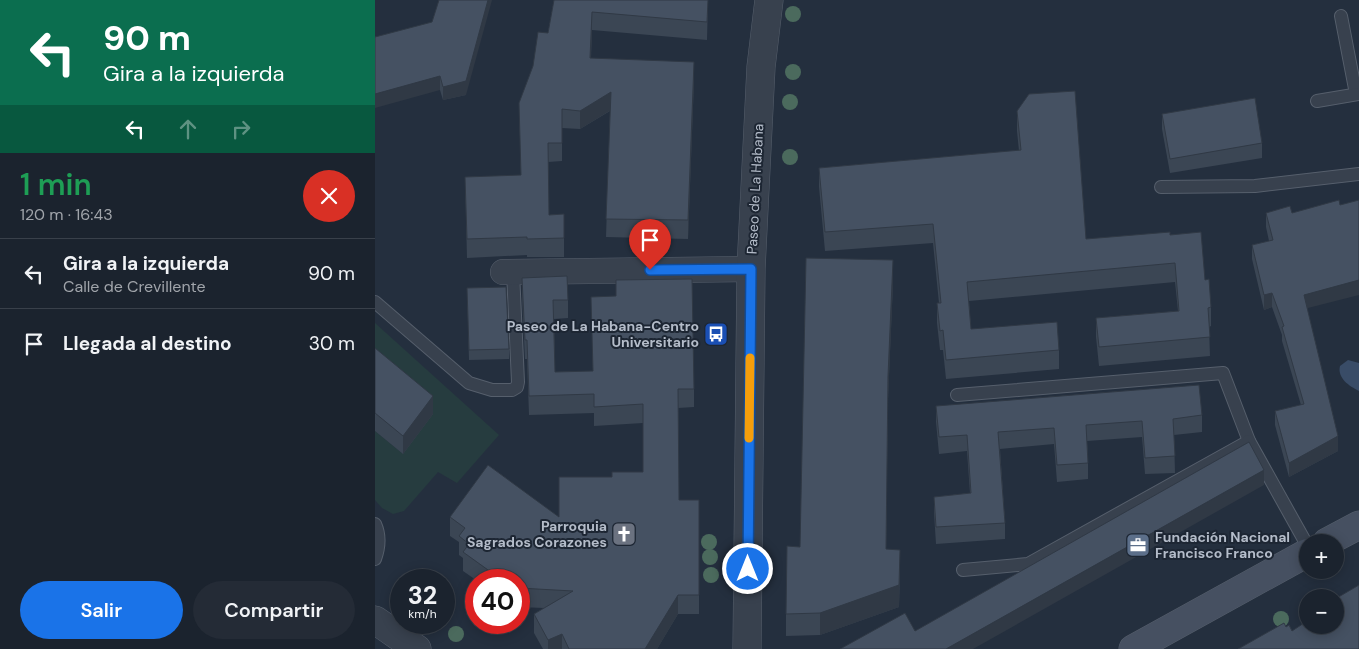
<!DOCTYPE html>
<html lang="es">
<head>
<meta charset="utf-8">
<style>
	:root { --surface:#1b232e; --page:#242b36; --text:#f1f3f6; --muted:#a0a4aa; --line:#39404a; --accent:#1a73e8 }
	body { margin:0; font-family:"DM Sans",sans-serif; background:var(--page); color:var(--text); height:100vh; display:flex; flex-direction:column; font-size:19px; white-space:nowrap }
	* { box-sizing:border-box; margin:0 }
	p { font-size:16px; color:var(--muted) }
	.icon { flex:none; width:28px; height:28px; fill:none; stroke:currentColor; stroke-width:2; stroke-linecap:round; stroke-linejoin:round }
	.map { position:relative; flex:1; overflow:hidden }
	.drawer { display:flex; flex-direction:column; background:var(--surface); width:375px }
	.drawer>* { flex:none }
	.banner { background:#0b6e4f; color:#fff; overflow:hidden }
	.controls { position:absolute; left:924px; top:534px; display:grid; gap:10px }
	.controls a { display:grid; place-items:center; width:45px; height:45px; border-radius:50%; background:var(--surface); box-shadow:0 2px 12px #0003,0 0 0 1px var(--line); font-size:25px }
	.speed { position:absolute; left:15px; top:569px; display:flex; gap:10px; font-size:25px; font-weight:700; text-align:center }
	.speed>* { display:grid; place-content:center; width:65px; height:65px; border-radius:50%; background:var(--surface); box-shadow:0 2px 12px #0003,0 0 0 1px var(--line); line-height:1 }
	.speed small { font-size:12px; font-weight:400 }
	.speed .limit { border:8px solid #d22; background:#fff; color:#111 }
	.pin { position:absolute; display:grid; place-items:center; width:42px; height:42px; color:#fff; margin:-51px -21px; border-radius:50% 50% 50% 0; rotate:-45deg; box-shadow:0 0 5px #0007 }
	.pin .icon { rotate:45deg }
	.me { position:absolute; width:55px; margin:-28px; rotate:0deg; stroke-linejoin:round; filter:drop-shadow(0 0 4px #0008) }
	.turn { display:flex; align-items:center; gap:18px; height:105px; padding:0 20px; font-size:22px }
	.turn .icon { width:65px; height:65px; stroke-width:2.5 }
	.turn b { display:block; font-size:35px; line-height:42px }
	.lanes { display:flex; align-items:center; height:48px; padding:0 20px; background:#0003; justify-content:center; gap:25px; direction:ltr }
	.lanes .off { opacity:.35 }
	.round { display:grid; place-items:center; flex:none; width:52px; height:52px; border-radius:26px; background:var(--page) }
	.overview { display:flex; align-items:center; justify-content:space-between; height:85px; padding:0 20px }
	h1 { font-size:30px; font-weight:600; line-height:38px; color:#1e9e55 }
	.cta { display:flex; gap:10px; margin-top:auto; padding:10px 20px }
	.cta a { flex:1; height:58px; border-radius:30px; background:var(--accent); color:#fff; font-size:20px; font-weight:600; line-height:58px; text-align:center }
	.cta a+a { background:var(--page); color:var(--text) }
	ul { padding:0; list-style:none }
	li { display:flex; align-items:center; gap:15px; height:70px; padding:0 20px; border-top:1px solid var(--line) }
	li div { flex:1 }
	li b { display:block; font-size:19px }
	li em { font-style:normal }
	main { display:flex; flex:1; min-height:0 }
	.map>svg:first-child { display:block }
</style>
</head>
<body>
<main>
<section class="drawer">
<div class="banner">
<div class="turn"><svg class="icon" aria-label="left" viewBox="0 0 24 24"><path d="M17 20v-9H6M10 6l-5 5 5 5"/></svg><div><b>90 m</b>Gira a la izquierda</div></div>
<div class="lanes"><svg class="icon" aria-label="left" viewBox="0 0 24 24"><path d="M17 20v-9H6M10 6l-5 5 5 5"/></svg><svg class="icon off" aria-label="ahead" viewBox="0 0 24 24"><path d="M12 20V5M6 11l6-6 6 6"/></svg><svg class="icon off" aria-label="right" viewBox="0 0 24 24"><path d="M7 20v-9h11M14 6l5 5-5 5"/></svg></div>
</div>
<div class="overview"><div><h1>1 min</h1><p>120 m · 16:43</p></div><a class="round" style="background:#d93025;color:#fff"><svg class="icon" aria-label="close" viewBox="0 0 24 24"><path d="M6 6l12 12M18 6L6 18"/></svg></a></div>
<ul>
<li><svg class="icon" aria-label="left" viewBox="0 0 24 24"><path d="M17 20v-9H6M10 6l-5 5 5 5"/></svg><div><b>Gira a la izquierda</b><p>Calle de Crevillente</p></div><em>90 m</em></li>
<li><svg class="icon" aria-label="arrive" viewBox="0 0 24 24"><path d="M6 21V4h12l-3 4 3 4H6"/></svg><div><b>Llegada al destino</b></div><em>30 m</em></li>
</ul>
<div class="cta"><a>Salir</a><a>Compartir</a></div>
</section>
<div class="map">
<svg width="984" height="649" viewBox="0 0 984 649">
	<rect width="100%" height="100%" fill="#242f3e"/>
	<path fill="#263c3f" d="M0 323 124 435 82 483 63 472 29 511 18 514 7 508 0 500V431L28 454 0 366Z"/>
	<path fill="#394c67" d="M973 360 984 363V391C974 386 962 378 965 366Z"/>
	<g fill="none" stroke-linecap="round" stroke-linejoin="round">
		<g stroke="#565f6c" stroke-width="14">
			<g id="service">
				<path d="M966 16 981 94"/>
				<path d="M942 101 984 94"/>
				<path d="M786 187 880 186 984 174"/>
				<path d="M0 302 94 383 117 390H137L142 387 143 382 138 272"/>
				<path d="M582 395 848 373 874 441 932 545"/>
				<path d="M0 524C5 535 4 548 0 559"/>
				<path d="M588 570 653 564 874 441"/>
			</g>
		</g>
		<g stroke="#565f6c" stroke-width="26">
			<path id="minor" d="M128 272 376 269"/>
		</g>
		<g stroke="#565f6c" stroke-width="29">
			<g id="tertiary">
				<path d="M0 620 42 649"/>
				<path d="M372 649 376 269 386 67 394 0"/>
			</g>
		</g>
		<g stroke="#565f6c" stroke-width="29">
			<g id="secondary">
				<path d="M952 542 984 525"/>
				<path d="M758 649 932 553"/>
			</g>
		</g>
		<use href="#service" stroke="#38414e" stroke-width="12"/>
		<use href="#minor" stroke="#38414e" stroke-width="25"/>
		<use href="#tertiary" stroke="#38414e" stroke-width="28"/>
		<use href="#secondary" stroke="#465061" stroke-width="28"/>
	</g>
	<g fill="#4b6a5d">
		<circle cx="418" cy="14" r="8"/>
		<circle cx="418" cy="72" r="8"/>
		<circle cx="415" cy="102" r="8"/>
		<circle cx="415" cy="157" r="8"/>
		<circle cx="334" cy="542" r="8"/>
		<circle cx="335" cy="557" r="8"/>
		<circle cx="336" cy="575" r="8"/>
		<circle cx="906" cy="619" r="8"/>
		<circle cx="81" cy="634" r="8"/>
	</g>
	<g fill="#3b4654">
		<path d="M179 0H333L332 40 217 30 216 58 319 80 313 239 231 237 235 111 205 129 187 128V161L173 162 174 215 189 214V257H152V255L92 258 90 177 146 175 144 103 173 33Z"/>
		<path d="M57 22 91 95 68 100 65 90Z"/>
		<path d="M642 111 711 239 795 235 830 280 836 307V326L834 327 835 356 724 366 721 337V318L803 311 800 282 594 301 596 329 684 350V369L571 379 568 350H565L562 323V303H564L558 243 450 251 444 187V168L644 151 642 131Z"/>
		<path d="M787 114 887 143V158L795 173 787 129Z"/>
		<path d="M891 213 932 308 963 451 914 477 900 425V411L926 405 907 341V335L897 307 889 310 877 259V245L894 241 891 227Z"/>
		<path d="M147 278 193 300V318L179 319 180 372 218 371 216 297 319 389V407L303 408 304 500H324V614H303L282 649H168L159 633V614L169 608 144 607V580H101L88 571V558L84 555V542L75 536V517H184L237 477 268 472V423L219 426V413L154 415 152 359H150L147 296Z"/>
		<path d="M518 283 513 399 511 549 525 572 524 607 445 635 411 636V614L425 547Z"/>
		<path d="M92 288 134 349V359L94 360Z"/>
		<path d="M0 348 58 414 28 454 0 431Z"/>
		<path d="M561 406 827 415V432L799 435 800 473 770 474 767 437 712 441 713 463V479L682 482 679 444 625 449 630 523V539L561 544 559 513V497L595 493 592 451 564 454 561 422Z"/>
	</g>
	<g fill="#303945">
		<path d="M113 0H117L91 95 68 100V87Z"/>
		<path d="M217 12V30L215 76V58Z"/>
		<path d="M319 62V80L313 239V220Z"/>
		<path d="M65 76V90L0 108V94Z"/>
		<path d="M236 92V110L205 129V111Z"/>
		<path d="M518 260V283L513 399V376Z"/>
		<path d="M984 280V295L929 309V295Z"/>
		<path d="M897 293V307L889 310V295Z"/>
		<path d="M58 396V414L28 454V436Z"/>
		<path d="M963 436V451L914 477V463Z"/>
		<path d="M889 470V485L598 649H571Z"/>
		<path d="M525 550 524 607 445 635V613Z"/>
		<path d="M303 595V614L282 649H270Z"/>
		<path d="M187 634V649H173V640Z"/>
	</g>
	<g fill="#455162" stroke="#303945">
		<path d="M64 0H113L91 81 68 87 65 76 0 94V37L57 22Z"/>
		<path d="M179 0H333L332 22 217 12 215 58 319 62 313 220 231 219 236 92 205 111 187 109V143H173L174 215 189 214V238L152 239V237L92 239 90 177 146 175 144 103 158 66 163 32 173 33Z"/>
		<path d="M700 91 711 239 795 232V235L826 232 830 280 834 279 836 307 833 308 835 337 724 347 721 318 804 311 800 263 592 282 596 329 682 322 684 350 571 360 568 330 565 331 562 303H566L558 224 450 232 444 168 646 150 642 111 654 94Z"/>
		<path d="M880 98 887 143 795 159 787 114Z"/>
		<path d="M964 200 965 205 984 200V280L929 295 963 436 914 463 900 411 929 404 907 327 909 326 897 293 889 295 877 245 898 240 891 213 915 206 917 213Z"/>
		<path d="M431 258 518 260 513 376 511 549 525 550 524 585 445 613 411 614 412 546 425 547Z"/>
		<path d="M192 276 193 300H178L180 372 218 371 216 297 241 296V280L317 279 319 389H303L304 500H324V595H303L270 649H194L187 634 173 640 159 614 198 591 144 588V580H127L88 552 94 544 84 536 90 528 75 517 113 465 184 517V477H237V472H268V404L219 407V394L154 396 152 340H150L147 278Z"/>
		<path d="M131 287 134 349 94 350 92 288Z"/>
		<path d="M0 348 58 396 28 436 0 413Z"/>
		<path d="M824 385 827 415 798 419 800 456 770 458 767 421 711 425 713 463 682 465 679 428 623 432 630 523 561 527 559 497 596 493 592 435 564 437 561 406Z"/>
		<path d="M874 442 889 470 571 649H465L530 613 540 631Z"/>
		<path d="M984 585V649H863L909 623 911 627 914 625 917 631 932 621V625H960V599Z"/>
	</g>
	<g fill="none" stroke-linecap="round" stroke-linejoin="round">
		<g stroke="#114b97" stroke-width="12">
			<path id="route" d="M275 270 376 269 373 569"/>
		</g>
		<use href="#route" stroke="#1a73e8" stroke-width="9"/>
		<path stroke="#f59e0b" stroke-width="9" d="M374 438 375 358"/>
	</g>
	<defs>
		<g id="bus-square" transform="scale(1.25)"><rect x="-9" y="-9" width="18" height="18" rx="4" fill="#1a4fb4" stroke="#1d2633"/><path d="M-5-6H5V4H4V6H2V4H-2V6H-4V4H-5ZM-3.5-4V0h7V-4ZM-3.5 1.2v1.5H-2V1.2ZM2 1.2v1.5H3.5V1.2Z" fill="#fff"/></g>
		<g id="church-square" transform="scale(1.25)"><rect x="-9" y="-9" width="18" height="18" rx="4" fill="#6b7280" stroke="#1d2633"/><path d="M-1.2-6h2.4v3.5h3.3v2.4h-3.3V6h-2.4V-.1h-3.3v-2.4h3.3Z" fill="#fff"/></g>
		<g id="office-square" transform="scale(1.25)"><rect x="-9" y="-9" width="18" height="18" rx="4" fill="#5c6f8a" stroke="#1d2633"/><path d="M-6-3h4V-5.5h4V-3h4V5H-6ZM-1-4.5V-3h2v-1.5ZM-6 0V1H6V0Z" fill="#fff"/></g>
	</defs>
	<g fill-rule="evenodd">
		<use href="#bus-square" x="341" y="334"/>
		<use href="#church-square" x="249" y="534"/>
		<use href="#office-square" x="763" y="545"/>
	</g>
	<g text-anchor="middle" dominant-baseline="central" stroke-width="4" stroke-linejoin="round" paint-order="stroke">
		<g font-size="14" fill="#b4bcc9" stroke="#1d2633">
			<text transform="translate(380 189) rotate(-87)">Paseo de La Habana</text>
		</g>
		<g font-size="14" font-weight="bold" fill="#b4bcc9" stroke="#1d2633" text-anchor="end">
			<text x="324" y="326">Paseo de La Habana-Centro<tspan x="324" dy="16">Universitario</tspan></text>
			<text x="232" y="526">Parroquia<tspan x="232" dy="16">Sagrados Corazones</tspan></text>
			<text x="780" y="537" text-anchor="start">Fundación Nacional<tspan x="780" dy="16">Francisco Franco</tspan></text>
		</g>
	</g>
</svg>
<div class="controls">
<a>+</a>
<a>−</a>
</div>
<div class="speed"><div>32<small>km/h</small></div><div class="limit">40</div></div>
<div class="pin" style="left:275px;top:270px;background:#d93025"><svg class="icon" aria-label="arrive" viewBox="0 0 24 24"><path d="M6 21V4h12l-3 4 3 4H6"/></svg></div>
<svg class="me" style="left:373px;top:569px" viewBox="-20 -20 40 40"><circle r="17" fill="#1a73e8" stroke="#fff" stroke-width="3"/><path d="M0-11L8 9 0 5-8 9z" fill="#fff"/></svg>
</div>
</main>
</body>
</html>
